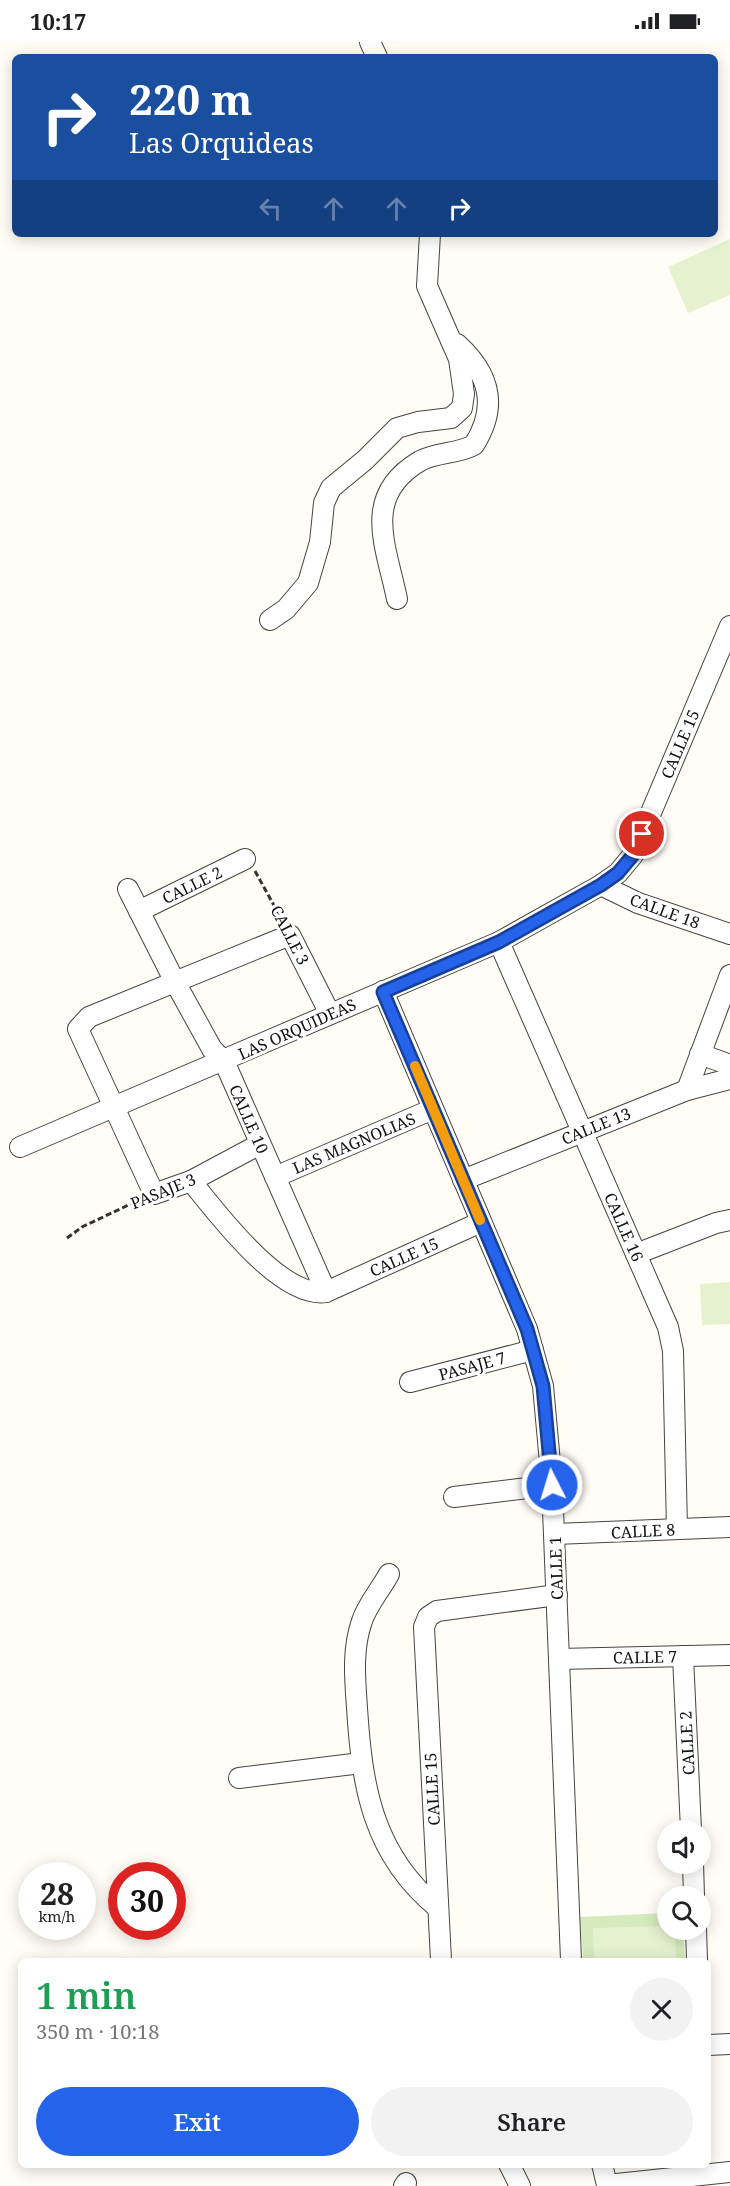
<!DOCTYPE html>
<html lang="en">
<head>
<meta charset="utf-8">
<style>
	:root { --surface:#fff; --page:#f2f2f2; --text:#202124; --muted:#757577; --accent:#2563eb }
	body { margin:0; font-family:"Noto Serif",serif; background:var(--page); color:var(--text); height:100vh; display:flex; flex-direction:column; font-size:22px; white-space:nowrap }
	* { box-sizing:border-box; margin:0 }
	p { font-size:20px; color:var(--muted) }
	.icon { flex:none; width:33px; height:33px; fill:none; stroke:currentColor; stroke-width:2; stroke-linecap:round; stroke-linejoin:round }
	.map { position:relative; flex:1; overflow:hidden }
	.side { position:absolute; left:18px; top:1916px; width:693px; height:210px; display:flex; flex-direction:column; background:var(--surface); border-radius:9px; box-shadow:0 3px 15px #0003 }
	.side>* { flex:none }
	.hud { position:absolute; left:12px; top:12px; width:706px; height:183px; border-radius:9px; box-shadow:0 3px 15px #0003; background:#1a4fa0; color:#fff; overflow:hidden }
	.fabs { position:absolute; left:657px; top:1778px; display:grid; gap:12px }
	.fabs a { display:grid; place-items:center; width:54px; height:54px; border-radius:50%; background:var(--surface); box-shadow:0 3px 15px #0003; font-size:30px }
	.speed { position:absolute; left:18px; top:1820px; display:flex; gap:12px; font-size:30px; font-weight:700; text-align:center }
	.speed>* { display:grid; place-content:center; width:78px; height:78px; border-radius:50%; background:var(--surface); box-shadow:0 3px 15px #0003; line-height:1 }
	.speed small { font-size:15px; font-weight:400 }
	.speed .limit { border:9px solid #d22; background:#fff; color:#111 }
	.pin { position:absolute; display:grid; place-items:center; width:51px; height:51px; color:#fff; margin:-26px; border:3px solid #fff; border-radius:50%; box-shadow:0 2px 6px #0007 }
	.me { position:absolute; width:66px; margin:-33px; rotate:355deg; stroke-linejoin:round; filter:drop-shadow(0 0 4px #0008) }
	.turn { display:flex; align-items:center; gap:21px; height:126px; padding:0 18px; font-size:27px }
	.turn .icon { width:78px; height:78px; stroke-width:2.5 }
	.turn b { display:block; font-size:42px; line-height:51px }
	.lanes { display:flex; align-items:center; height:57px; padding:0 18px; background:#0003; justify-content:center; gap:30px; direction:ltr }
	.lanes .off { opacity:.35 }
	.round { display:grid; place-items:center; flex:none; width:63px; height:63px; border-radius:32px; background:var(--page) }
	.overview { display:flex; align-items:center; justify-content:space-between; height:102px; padding:0 18px }
	h1 { font-size:36px; font-weight:600; line-height:45px; color:#1e9e55 }
	.action { display:flex; gap:12px; margin-top:auto; padding:12px 18px }
	.action a { flex:1; height:69px; border-radius:36px; background:var(--accent); color:#fff; font-size:24px; font-weight:600; line-height:69px; text-align:center }
	.action a+a { background:var(--page); color:var(--text) }
	.status { display:flex; justify-content:space-between; align-items:center; height:42px; padding:0 30px; background:var(--surface); direction:ltr }
	.status svg { height:16px; fill:currentColor }
	.map>svg:first-child { display:block }
</style>
</head>
<body>
<div class="status"><b>10:17</b><svg viewBox="0 0 49 12"><path d="M0 12V9h3v3zM5 12V6h3v6zM10 12V3h3v9zM15 12V0h3v12zM26 1h20v11H26zM47 4h2v5h-2z"/></svg></div>
<div class="map">
<svg width="730" height="2144" viewBox="0 0 730 2144">
	<rect width="100%" height="100%" fill="#fffdf5"/>
	<path fill="#d5ebbd" d="M667 1871 668 1887H683L685 1918H583L580 1875Z"/>
	<g fill="#e6f2cf">
		<path d="M730 197V253L688 271 668 225Z"/>
		<path d="M730 1240V1282L702 1283 700 1242Z"/>
		<path d="M667 1884 668 1887H675L676 1918H594L593 1886Z"/>
	</g>
	<g fill="none" stroke-linecap="round" stroke-linejoin="round">
		<g stroke="#444" stroke-width="22">
			<g id="minor">
				<path d="M370 0 377 15"/>
				<path d="M397 557C386 503 361 454 420 419 436 410 458 412 474 403 498 365 490 332 457 302"/>
				<path d="M270 578 286 567 308 541 320 500 324 461 331 446 365 418 397 386 418 380 451 376 462 366 464 352 459 317 427 244 430 192"/>
				<path d="M601 843 638 861 730 892"/>
				<path d="M128 847 175 940 212 1007 224 1019 326 1250"/>
				<path d="M139 869 245 817"/>
				<path d="M499 900 668 1285 673 1309 677 1487"/>
				<path d="M383 949 527 1287 543 1344 552 1443 571 1918"/>
				<path d="M700 1012 730 1023"/>
				<path d="M687 1048 730 933"/>
				<path d="M260 1102 191 1139 154 1152 78 987 89 975 290 893 330 972"/>
				<path d="M20 1105 499 900 601 843 618 831 633 813 730 584"/>
				<path d="M275 1135 433 1067"/>
				<path d="M463 1138 687 1048 730 1037"/>
				<path d="M191 1139C217 1171 281 1257 326 1250L481 1180"/>
				<path d="M636 1212 716 1181 730 1178"/>
				<path d="M410 1340 533 1308"/>
				<path d="M454 1455 552 1443"/>
				<path d="M555 1492 730 1485"/>
				<path d="M389 1532C381 1547 367 1563 362 1579 352 1607 355 1637 357 1666 362 1745 373 1813 438 1866"/>
				<path d="M683 1614 691 1788"/>
				<path d="M559 1617 730 1613"/>
				<path d="M239 1736 361 1721"/>
				<path d="M693 1821 694 1854"/>
				<path d="M696 1887 697 1918"/>
				<path d="M441 1918 424 1585 428 1575 437 1569 557 1553"/>
				<path d="M708 2003 730 2002"/>
				<path d="M509 2122 520 2144"/>
				<path d="M602 2122 607 2143 730 2130"/>
				<path d="M404 2144 406 2141"/>
			</g>
		</g>
		<g stroke="#333" stroke-width="3" stroke-dasharray="6 3" stroke-linecap="butt">
			<path d="M255 829 282 878"/>
			<path d="M67 1196 82 1185 139 1158"/>
		</g>
		<use href="#minor" stroke="#fff" stroke-width="20"/>
	</g>
	<g fill="none" stroke-linecap="round" stroke-linejoin="round">
		<g stroke="#184099" stroke-width="15">
			<path id="route" d="M552 1443 543 1344 527 1287 383 950 499 900 601 843 618 831 633 813 642 792"/>
		</g>
		<use href="#route" stroke="#2563eb" stroke-width="10"/>
		<path stroke="#f59e0b" stroke-width="10" d="M415 1024 480 1178"/>
	</g>
	<g text-anchor="middle" dominant-baseline="central" stroke-width="6" stroke-linejoin="round" paint-order="stroke">
		<g font-size="16" fill="#111" stroke="#fff">
			<text transform="translate(680 702) rotate(-67)">CALLE 15</text>
			<text transform="translate(192 843) rotate(-26)">CALLE 2</text>
			<text transform="translate(665 869) rotate(20)">CALLE 18</text>
			<text transform="translate(290 893) rotate(63)">CALLE 3</text>
			<text transform="translate(297 987) rotate(-24)">LAS ORQUIDEAS</text>
			<text transform="translate(249 1077) rotate(66)">CALLE 10</text>
			<text transform="translate(596 1084) rotate(-22)">CALLE 13</text>
			<text transform="translate(354 1101) rotate(-23)">LAS MAGNOLIAS</text>
			<text transform="translate(163 1149) rotate(-22)">PASAJE 3</text>
			<text transform="translate(624 1185) rotate(66)">CALLE 16</text>
			<text transform="translate(404 1215) rotate(-24)">CALLE 15</text>
			<text transform="translate(472 1324) rotate(-15)">PASAJE 7</text>
			<text transform="translate(643 1489) rotate(-3)">CALLE 8</text>
			<text transform="translate(556 1526) rotate(-92)">CALLE 1</text>
			<text transform="translate(645 1615) rotate(-1)">CALLE 7</text>
			<text transform="translate(687 1701) rotate(-93)">CALLE 2</text>
			<text transform="translate(432 1747) rotate(-93)">CALLE 15</text>
		</g>
	</g>
</svg>
<div class="fabs">
<a><svg class="icon" aria-label="sound" viewBox="0 0 24 24"><path d="M4 9h4l5-4v14l-5-4H4zM17 9q2 3 0 6"/></svg></a>
<a><svg class="icon" aria-label="search" viewBox="0 0 24 24"><circle cx="10" cy="10" r="6"/><path d="M15 15l6 6"/></svg></a>
</div>
<div class="speed"><div>28<small>km/h</small></div><div class="limit">30</div></div>
<div class="pin" style="left:642px;top:792px;background:#d93025"><svg class="icon" aria-label="arrive" viewBox="0 0 24 24"><path d="M6 21V4h12l-3 4 3 4H6"/></svg></div>
<svg class="me" style="left:552px;top:1443px" viewBox="-20 -20 40 40"><circle r="17" fill="#2563eb" stroke="#fff" stroke-width="3"/><path d="M0-11L8 9 0 5-8 9z" fill="#fff"/></svg>
<div class="hud">
<div class="turn"><svg class="icon" aria-label="right" viewBox="0 0 24 24"><path d="M7 20v-9h11M14 6l5 5-5 5"/></svg><div><b>220 m</b>Las Orquideas</div></div>
<div class="lanes"><svg class="icon off" aria-label="left" viewBox="0 0 24 24"><path d="M17 20v-9H6M10 6l-5 5 5 5"/></svg><svg class="icon off" aria-label="ahead" viewBox="0 0 24 24"><path d="M12 20V5M6 11l6-6 6 6"/></svg><svg class="icon off" aria-label="ahead" viewBox="0 0 24 24"><path d="M12 20V5M6 11l6-6 6 6"/></svg><svg class="icon" aria-label="right" viewBox="0 0 24 24"><path d="M7 20v-9h11M14 6l5 5-5 5"/></svg></div>
</div>
<section class="side">
<div class="overview"><div><h1>1 min</h1><p>350 m · 10:18</p></div><a class="round"><svg class="icon" aria-label="close" viewBox="0 0 24 24"><path d="M6 6l12 12M18 6L6 18"/></svg></a></div>
<div class="action"><a>Exit</a><a>Share</a></div>
</section>
</div>
</body>
</html>
